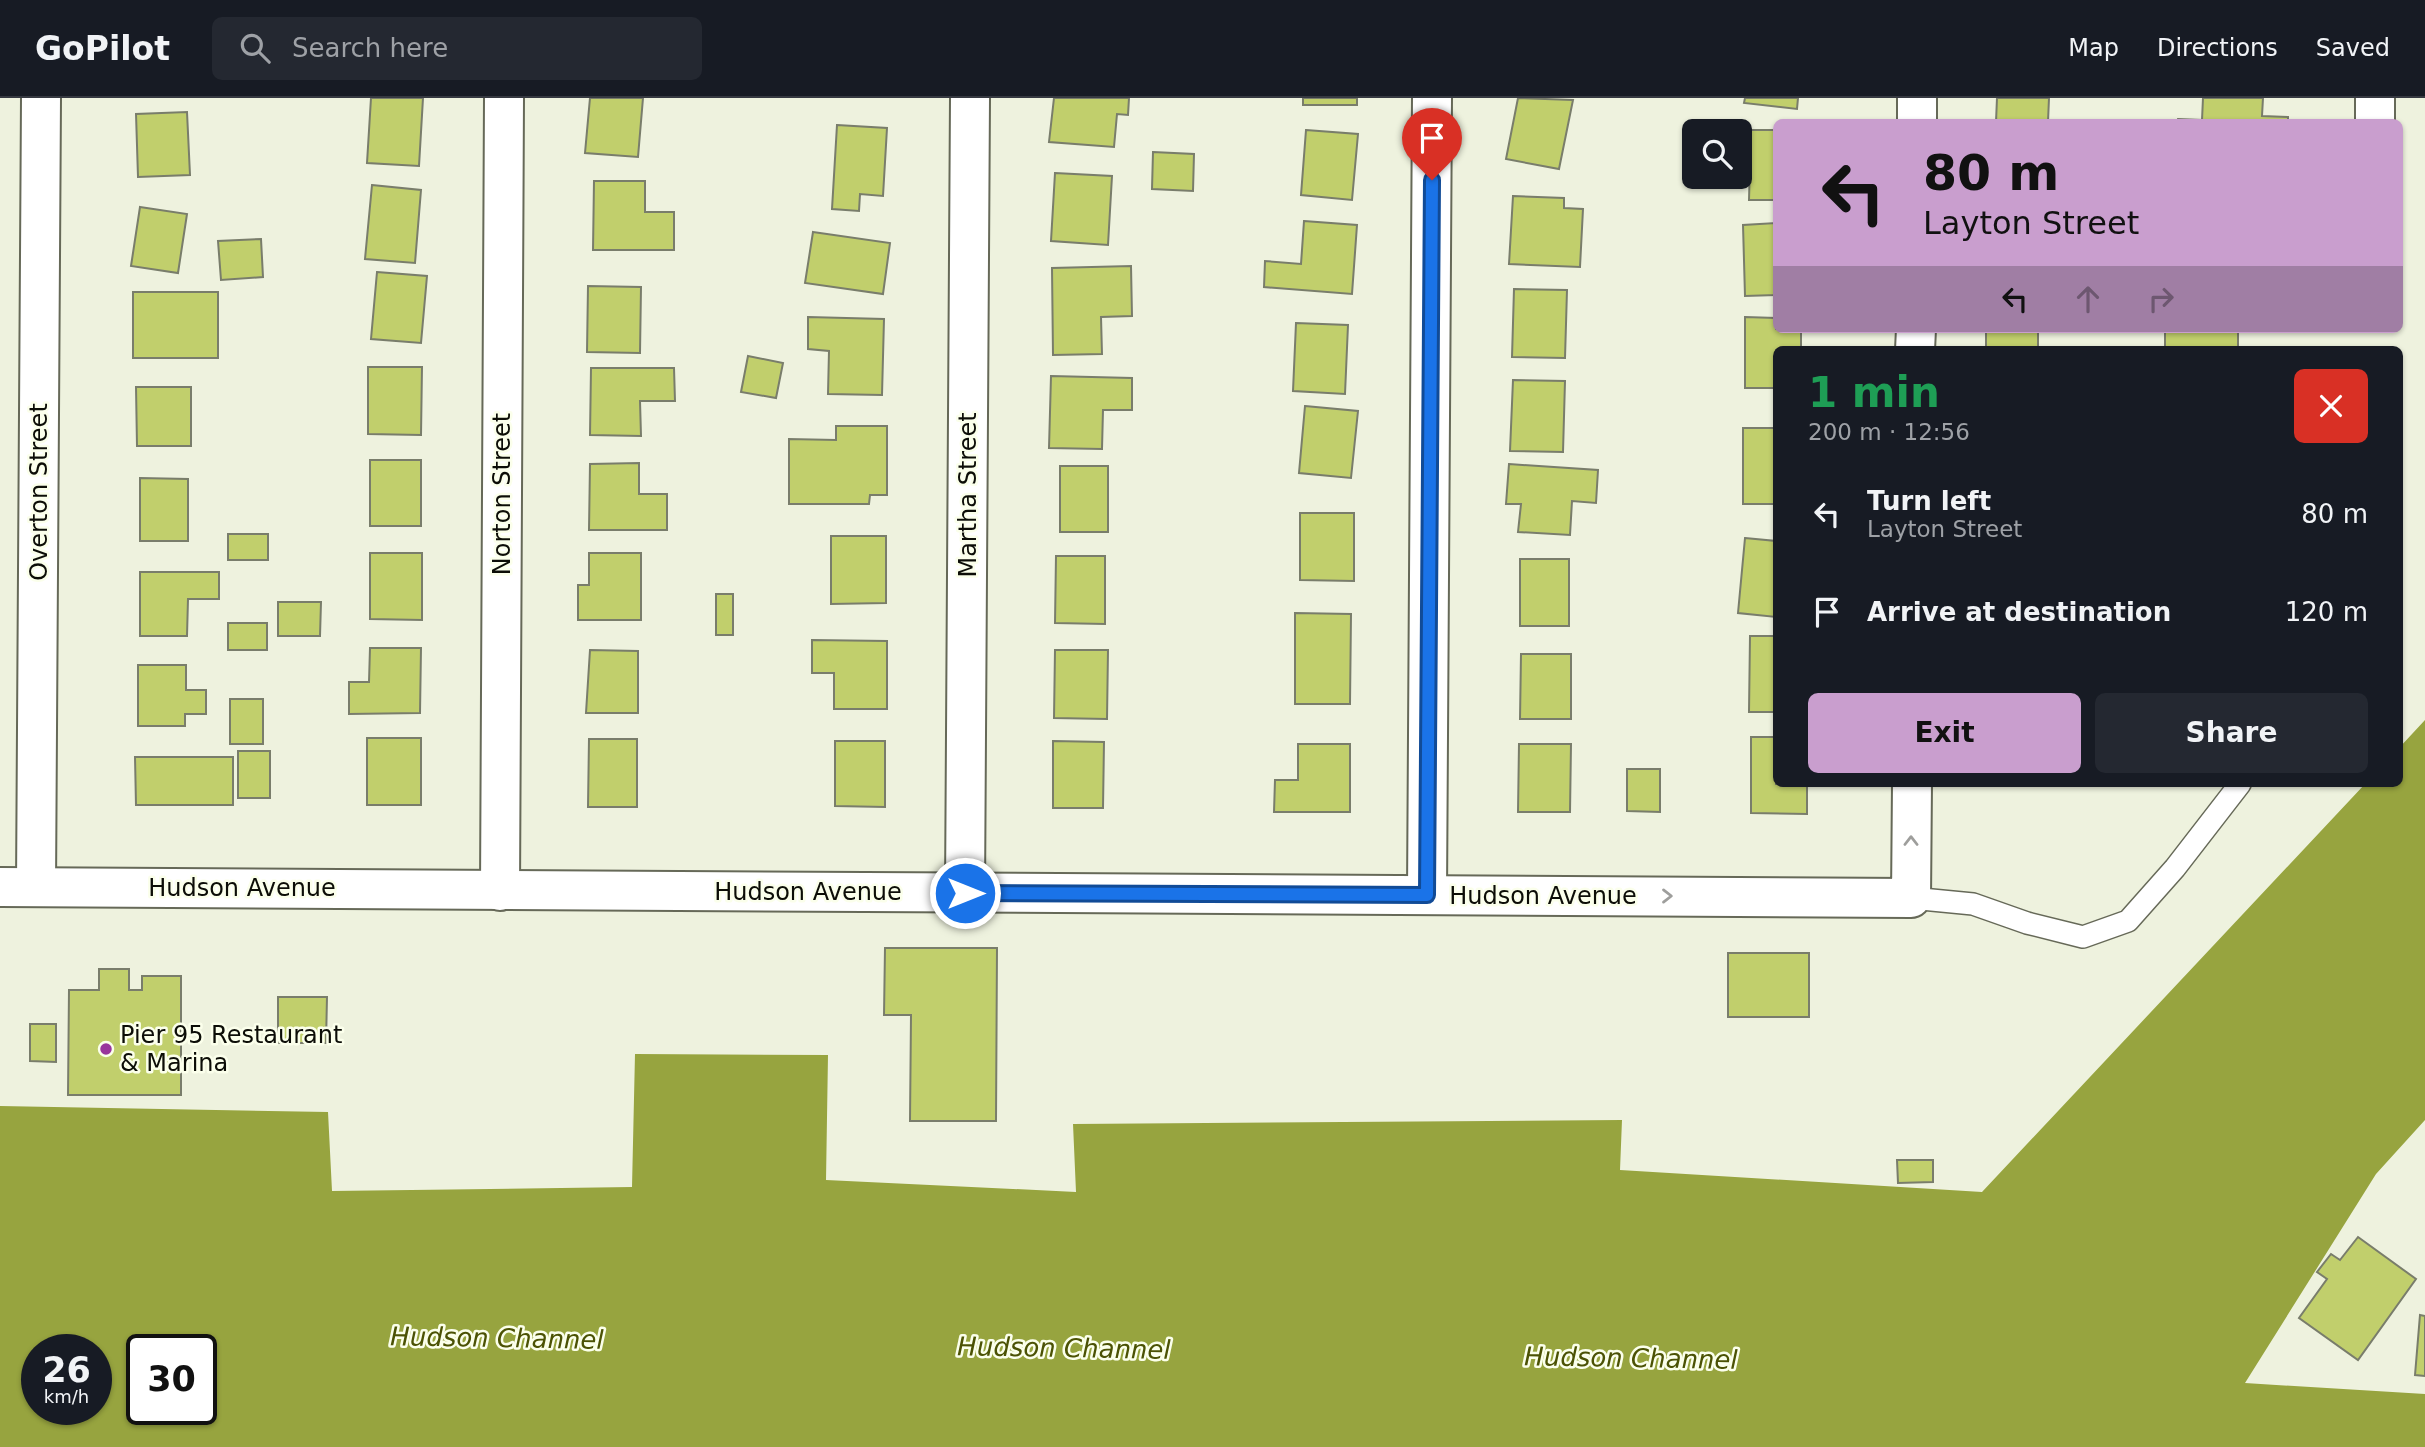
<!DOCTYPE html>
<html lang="en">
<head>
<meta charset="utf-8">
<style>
	:root { --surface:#171b24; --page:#242831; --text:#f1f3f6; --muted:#9ea1a6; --line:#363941; --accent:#c99ece }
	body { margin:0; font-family:"DejaVu Sans",sans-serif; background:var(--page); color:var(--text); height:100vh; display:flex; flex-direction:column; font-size:26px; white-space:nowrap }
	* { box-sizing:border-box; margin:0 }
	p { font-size:23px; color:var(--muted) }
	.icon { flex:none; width:38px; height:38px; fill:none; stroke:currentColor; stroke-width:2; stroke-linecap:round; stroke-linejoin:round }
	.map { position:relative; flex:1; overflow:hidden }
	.side { position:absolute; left:1773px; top:248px; width:630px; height:441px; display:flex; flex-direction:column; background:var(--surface); border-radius:10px; box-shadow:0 2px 5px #0004 }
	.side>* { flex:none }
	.banner { position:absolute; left:1773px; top:21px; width:630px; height:214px; border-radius:10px; box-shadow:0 2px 5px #0004; background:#c99ece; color:#111; overflow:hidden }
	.controls { position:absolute; left:1682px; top:21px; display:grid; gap:14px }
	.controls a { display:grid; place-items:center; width:70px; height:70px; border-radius:10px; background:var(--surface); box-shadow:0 2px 5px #0004; font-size:35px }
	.speed { position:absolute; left:21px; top:1236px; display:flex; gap:14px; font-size:35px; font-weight:700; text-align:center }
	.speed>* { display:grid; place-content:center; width:91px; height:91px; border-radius:50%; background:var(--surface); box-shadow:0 2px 5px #0004; line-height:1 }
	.speed small { font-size:18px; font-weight:400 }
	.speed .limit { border:4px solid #111; border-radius:10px; background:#fff; color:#111 }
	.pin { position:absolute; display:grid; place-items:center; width:60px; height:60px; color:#fff; margin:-72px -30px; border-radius:50% 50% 50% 0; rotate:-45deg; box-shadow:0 0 7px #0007 }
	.pin .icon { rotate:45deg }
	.me { position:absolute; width:77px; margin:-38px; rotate:90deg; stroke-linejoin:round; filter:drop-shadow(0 0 5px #0008) }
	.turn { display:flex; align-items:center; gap:24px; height:147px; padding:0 35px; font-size:32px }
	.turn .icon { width:91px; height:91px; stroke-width:2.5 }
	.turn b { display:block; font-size:49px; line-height:60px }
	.lanes { display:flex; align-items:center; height:66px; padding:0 35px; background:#0003; justify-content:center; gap:35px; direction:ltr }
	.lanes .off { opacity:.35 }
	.round { display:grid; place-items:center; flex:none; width:74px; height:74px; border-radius:10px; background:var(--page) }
	.headline { display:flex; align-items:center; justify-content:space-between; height:119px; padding:0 35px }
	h1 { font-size:42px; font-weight:700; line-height:52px; color:#1e9e55 }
	.button { display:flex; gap:14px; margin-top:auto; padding:14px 35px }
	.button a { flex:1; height:80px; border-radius:10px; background:var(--accent); color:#111; font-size:28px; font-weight:700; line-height:80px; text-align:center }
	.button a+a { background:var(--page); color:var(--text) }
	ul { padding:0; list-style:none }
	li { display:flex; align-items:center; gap:21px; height:98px; padding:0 35px }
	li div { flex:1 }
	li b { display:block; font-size:26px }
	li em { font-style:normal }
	header { display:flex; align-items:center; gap:42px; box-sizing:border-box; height:98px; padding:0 35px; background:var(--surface); border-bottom:2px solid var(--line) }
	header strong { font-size:33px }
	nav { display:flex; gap:38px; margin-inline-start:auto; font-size:24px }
	.search { width:490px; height:63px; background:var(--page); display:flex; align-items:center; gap:18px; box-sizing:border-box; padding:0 24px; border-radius:10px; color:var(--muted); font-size:26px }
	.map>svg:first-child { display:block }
</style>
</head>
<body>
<header>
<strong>GoPilot</strong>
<div class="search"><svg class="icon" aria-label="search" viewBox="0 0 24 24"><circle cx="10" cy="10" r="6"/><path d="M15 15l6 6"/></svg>Search here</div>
<nav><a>Map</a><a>Directions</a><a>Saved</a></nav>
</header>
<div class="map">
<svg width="2425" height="1349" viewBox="0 0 2425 1349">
	<rect width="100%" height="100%" fill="#eef2de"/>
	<path fill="#97a43f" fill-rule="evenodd" d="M2425 622V1022L2376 1076 2245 1285 2425 1296V1349H0V1008L328 1014 332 1093 632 1089 635 956 828 957 826 1082 1076 1094 1073 1026 1622 1022 1620 1072 1982 1094 2365 686H2399V650ZM37 1251H96V1311H37ZM142 1251H201V1311H142Z"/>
	<g fill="#c1cf6c" stroke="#797d6b" stroke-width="2">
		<path d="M371 0H423L419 68 367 65Z"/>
		<path d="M590 0H643L638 59 585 55Z"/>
		<path d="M1054 0H1129L1128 17 1117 16 1114 49 1049 44Z"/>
		<rect x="1303" y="0" width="54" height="7"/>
		<path d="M1518 0 1573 2 1559 71 1506 61Z"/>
		<path d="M1745 0H1798L1797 11 1744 5Z"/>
		<path d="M1997 0H2049L2048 24H1996Z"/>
		<path d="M2203 0H2263L2262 18 2288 19V24H2177L2178 21 2202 22Z"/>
		<path d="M187 14 190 77 138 79 136 16Z"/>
		<path d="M837 27 887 30 883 98 860 96 859 113 832 111Z"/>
		<path d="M1306 32 1358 36 1352 102 1301 97Z"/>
		<path d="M1724 32H1776V102H1749L1750 65H1740V33Z"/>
		<path d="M1153 54 1194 56 1193 93 1152 91Z"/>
		<path d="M1055 75 1112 78 1108 147 1051 143Z"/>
		<path d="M594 83H645V114H674V152H593Z"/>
		<path d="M372 87 421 92 415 165 365 161Z"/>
		<path d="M1513 98 1564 100V110L1583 111 1580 169 1509 166Z"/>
		<path d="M140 109 187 116 178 175 131 168Z"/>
		<path d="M1304 123 1357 127 1352 196 1264 189 1265 163 1301 166Z"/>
		<path d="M1776 125V197L1745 198 1743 127Z"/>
		<path d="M813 134 890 145 883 196 805 185Z"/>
		<path d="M261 141 263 179 221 182 218 143Z"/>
		<path d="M1131 168 1132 218 1101 219 1102 256 1053 257 1052 170Z"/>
		<path d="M377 174 427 178 421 245 371 241Z"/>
		<path d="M588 188 641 189 640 255 587 254Z"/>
		<path d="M1514 191 1567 192 1565 260 1512 259Z"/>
		<rect x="133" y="194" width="85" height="66"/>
		<path d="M808 219 884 221 882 297 828 296 829 253 808 251Z"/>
		<path d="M1745 219 1776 220V231H1801V252H1776V290H1745Z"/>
		<path d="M1296 225 1348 227 1345 296 1293 293Z"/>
		<rect x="1986" y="231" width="52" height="21"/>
		<rect x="2165" y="231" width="73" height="21"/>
		<path d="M748 258 783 265 776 300 741 294Z"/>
		<path d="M368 269H422L421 337 368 336Z"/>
		<path d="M591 270H674L675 303H640L641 338 590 337Z"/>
		<path d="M1051 278 1132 280V312H1103L1102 351 1049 350Z"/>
		<path d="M1513 282 1565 283 1563 354 1510 353Z"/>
		<path d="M136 289H191V348H137Z"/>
		<path d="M1305 308 1358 313 1351 380 1299 375Z"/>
		<path d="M836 328H887V397H870L869 406H789V341L836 342Z"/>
		<rect x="1743" y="330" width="33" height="76"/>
		<rect x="370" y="362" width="51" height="66"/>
		<path d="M639 365V396H667V432H589L590 366Z"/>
		<path d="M1509 366 1598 372 1596 405 1572 403 1570 437 1518 434 1521 406H1506Z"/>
		<rect x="1060" y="368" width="48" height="66"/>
		<path d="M140 380 188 381V443H140Z"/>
		<path d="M1300 415H1354V483L1300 482Z"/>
		<rect x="228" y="436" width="40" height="26"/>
		<path d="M831 438H886V505L831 506Z"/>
		<path d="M1745 440 1776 443V519L1738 515Z"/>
		<path d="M370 455H422V522L370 521Z"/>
		<path d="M589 455H641V522H578V487H589Z"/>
		<path d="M1056 458H1105V526L1055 525Z"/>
		<rect x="1520" y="461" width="49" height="67"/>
		<path d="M140 474H219V501H188L187 538H140Z"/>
		<rect x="716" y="496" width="17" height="41"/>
		<path d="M278 504H321L320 538H278Z"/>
		<path d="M1295 515 1351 516 1350 606H1295Z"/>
		<rect x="228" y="525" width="39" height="27"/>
		<path d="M1750 538H1776V614H1749Z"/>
		<path d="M812 542 887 543V611H834V575H812Z"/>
		<path d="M370 550H421L420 615 349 616V584H369Z"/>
		<path d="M590 552 638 553V615H586Z"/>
		<path d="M1055 552H1108L1107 621 1054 620Z"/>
		<path d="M1521 556H1571V621H1520Z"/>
		<path d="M138 567H186V592H206V616H185V628H138Z"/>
		<rect x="230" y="601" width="33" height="45"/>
		<path d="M1751 639H1776V686H1807V716L1751 715Z"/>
		<rect x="367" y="640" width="54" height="67"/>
		<path d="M589 641H637V709H588Z"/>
		<path d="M835 643H885V709L835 708Z"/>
		<path d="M1053 643 1104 644 1103 710H1053Z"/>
		<path d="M1298 646H1350V714H1274L1275 682H1298Z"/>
		<path d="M1519 646H1571L1570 714H1518Z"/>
		<rect x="238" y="653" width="32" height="47"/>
		<path d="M135 659H233V707H136Z"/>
		<path d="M1627 671H1660V714L1627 713Z"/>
		<path d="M885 850H997L996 1023H910L911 917H884Z"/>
		<rect x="1728" y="855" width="81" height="64"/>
		<path d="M99 871H129V892H142V878H181V997H68L69 892H99Z"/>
		<path d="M278 899H327L326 945H278Z"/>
		<path d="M30 926H56V964L30 963Z"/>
		<path d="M1897 1062H1933V1084L1898 1085Z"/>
		<path d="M2358 1139 2416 1181 2358 1262 2299 1220 2327 1181 2317 1174 2331 1156 2340 1162Z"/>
		<path d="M2420 1217 2425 1218V1278L2415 1277Z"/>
	</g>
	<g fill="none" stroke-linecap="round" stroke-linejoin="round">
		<g stroke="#666958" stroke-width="24">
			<path id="lane" d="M1911 800 1973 806 2027 825 2083 839 2128 823 2175 770 2240 686"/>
		</g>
		<g stroke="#666958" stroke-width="42">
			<g id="street">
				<path d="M1917 24V0"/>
				<path d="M2375 24V0"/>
				<path d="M1915 252 1916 231"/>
				<path d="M0 789 1911 800 1912 686"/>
				<path d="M36 789 41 0"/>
				<path d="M500 793 504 0"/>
				<path d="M965 795 970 0"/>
				<path d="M1427 797 1432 0"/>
			</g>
		</g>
		<use href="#lane" stroke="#fff" stroke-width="21"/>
		<use href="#street" stroke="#fff" stroke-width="38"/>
	</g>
	<defs><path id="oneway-chevron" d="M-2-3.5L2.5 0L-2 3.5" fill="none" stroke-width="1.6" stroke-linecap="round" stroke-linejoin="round" transform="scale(1.75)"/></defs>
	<g stroke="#9e9e9c">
		<use href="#oneway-chevron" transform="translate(1911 743) rotate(-90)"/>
		<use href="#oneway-chevron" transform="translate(1667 798)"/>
	</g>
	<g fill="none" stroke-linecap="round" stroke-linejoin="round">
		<g stroke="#114b97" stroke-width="18">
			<path id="route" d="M965 795 1427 797 1432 82"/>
		</g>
		<use href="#route" stroke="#1a73e8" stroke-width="12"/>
	</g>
	<circle fill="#98359c" stroke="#fbffeb" stroke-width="2.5" cx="106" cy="951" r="7"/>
	<g text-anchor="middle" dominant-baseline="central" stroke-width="5" stroke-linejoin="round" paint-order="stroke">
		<g font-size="24" fill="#0c0d07" stroke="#fbffeb">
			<text transform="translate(39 394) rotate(-90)">Overton Street</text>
			<text transform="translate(502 396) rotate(-90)">Norton Street</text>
			<text transform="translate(968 397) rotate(-90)">Martha Street</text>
			<text x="242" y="790">Hudson Avenue</text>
			<text x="808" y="794">Hudson Avenue</text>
			<text x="1543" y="798">Hudson Avenue</text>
		</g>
		<g font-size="24" fill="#0c0d07" stroke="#fbffeb" text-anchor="start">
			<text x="120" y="937">Pier 95 Restaurant<tspan x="120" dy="28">&amp; Marina</tspan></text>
		</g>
		<g font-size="26" font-style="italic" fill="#4b5204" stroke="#fbffeb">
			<text transform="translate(497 1240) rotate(1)">Hudson Channel</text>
			<text transform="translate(1064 1250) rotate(1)">Hudson Channel</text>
			<text transform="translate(1631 1260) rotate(1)">Hudson Channel</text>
		</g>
	</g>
</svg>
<div class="controls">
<a><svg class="icon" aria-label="search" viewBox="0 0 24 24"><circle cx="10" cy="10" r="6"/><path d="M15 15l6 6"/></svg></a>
</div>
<div class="speed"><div>26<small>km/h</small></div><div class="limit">30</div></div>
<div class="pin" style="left:1432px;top:82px;background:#d93025"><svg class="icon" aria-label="arrive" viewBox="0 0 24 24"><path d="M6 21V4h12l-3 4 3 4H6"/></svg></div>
<svg class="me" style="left:965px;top:795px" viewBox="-20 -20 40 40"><circle r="17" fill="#1a73e8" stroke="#fff" stroke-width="3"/><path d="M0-11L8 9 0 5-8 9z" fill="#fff"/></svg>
<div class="banner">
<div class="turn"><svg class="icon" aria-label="left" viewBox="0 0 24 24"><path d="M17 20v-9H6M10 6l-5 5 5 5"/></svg><div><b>80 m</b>Layton Street</div></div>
<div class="lanes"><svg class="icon" aria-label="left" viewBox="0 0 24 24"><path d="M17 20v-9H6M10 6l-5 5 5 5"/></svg><svg class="icon off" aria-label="ahead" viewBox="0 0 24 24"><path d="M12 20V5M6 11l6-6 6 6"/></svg><svg class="icon off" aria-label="right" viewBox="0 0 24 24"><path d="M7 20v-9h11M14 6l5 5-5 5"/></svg></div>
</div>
<section class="side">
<div class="headline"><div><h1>1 min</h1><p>200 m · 12:56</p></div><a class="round" style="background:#d93025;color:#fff"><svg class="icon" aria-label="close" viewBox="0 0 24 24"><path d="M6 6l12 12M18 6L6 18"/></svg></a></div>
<ul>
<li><svg class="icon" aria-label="left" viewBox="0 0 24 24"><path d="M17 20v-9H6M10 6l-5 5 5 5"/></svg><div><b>Turn left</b><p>Layton Street</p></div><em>80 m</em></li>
<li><svg class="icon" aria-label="arrive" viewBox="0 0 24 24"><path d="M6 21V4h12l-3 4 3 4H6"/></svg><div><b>Arrive at destination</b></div><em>120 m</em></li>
</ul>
<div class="button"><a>Exit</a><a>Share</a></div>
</section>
</div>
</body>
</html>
